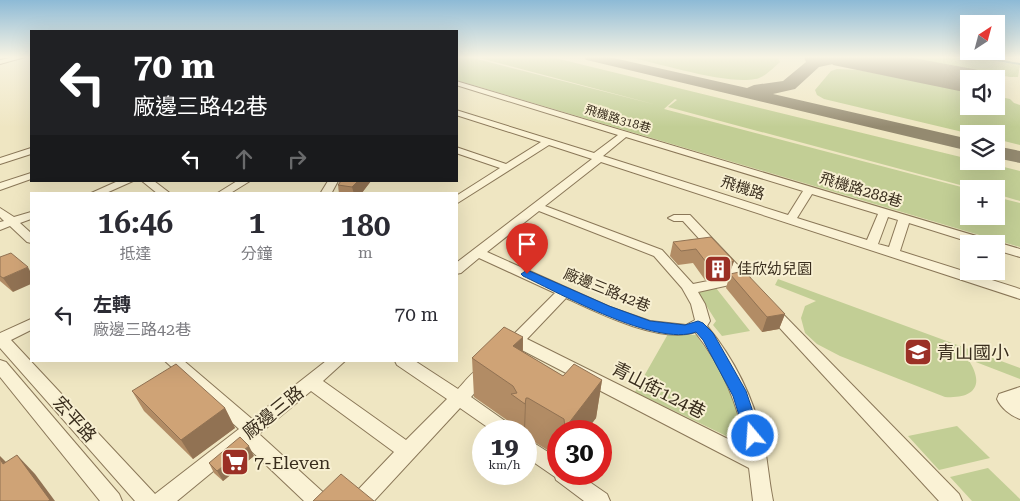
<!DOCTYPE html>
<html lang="zh-TW">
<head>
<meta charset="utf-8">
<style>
	:root { --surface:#fff; --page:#f7f7f7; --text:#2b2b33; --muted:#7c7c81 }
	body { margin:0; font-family:"Roboto Serif","Noto Sans TC",serif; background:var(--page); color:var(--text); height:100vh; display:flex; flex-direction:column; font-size:19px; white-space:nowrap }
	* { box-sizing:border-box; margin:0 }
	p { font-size:16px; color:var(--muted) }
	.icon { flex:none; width:28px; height:28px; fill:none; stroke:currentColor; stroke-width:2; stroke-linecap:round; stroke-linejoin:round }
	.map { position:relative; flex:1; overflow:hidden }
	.drawer { position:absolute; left:30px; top:192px; width:428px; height:170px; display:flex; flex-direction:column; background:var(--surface); border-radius:0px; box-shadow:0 5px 20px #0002 }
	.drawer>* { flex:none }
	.guide { position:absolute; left:30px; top:30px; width:428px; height:152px; border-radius:0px; box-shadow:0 5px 20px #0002; background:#202124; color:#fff; overflow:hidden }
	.needle { width:32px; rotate:36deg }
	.tools { position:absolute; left:960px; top:15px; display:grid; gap:10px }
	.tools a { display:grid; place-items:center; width:45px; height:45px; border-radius:0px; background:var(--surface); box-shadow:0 5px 20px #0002; font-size:25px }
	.speed { position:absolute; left:472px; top:420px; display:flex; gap:10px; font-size:25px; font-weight:700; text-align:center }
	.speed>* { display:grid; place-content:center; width:65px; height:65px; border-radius:50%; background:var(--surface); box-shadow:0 5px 20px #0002; line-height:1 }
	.speed small { font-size:12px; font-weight:400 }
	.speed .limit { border:8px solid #d22; background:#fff; color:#111 }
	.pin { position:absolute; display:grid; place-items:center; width:42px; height:42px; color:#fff; margin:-51px -21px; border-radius:50% 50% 50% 0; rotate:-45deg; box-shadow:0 0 5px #0007 }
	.pin .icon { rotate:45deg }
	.me { position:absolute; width:55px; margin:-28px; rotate:342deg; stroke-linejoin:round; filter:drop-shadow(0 0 4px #0008) }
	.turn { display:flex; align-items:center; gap:18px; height:105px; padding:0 20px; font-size:22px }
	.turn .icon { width:65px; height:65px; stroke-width:2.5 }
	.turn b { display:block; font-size:35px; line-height:42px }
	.lanes { display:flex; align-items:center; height:48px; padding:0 20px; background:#0003; justify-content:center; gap:25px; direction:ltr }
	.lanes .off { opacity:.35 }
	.eta { display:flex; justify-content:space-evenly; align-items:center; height:85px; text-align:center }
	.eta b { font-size:30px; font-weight:600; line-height:35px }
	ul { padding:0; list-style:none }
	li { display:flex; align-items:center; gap:15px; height:75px; padding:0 20px }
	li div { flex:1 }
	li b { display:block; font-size:19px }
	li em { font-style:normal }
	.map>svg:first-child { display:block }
</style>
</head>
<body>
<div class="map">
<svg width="1020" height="501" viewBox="0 0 1020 501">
	<rect width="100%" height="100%" fill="#efe6c2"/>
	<g fill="#c2ce95">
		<path d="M456 57H469L657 105 476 57H551L969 159V161H980L1020 171V201L996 194V189H975L668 107 677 100 675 99 664 109 969 189V216H996V197L1020 203V247L456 80Z"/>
		<path d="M628 57H777L780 62C773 68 764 78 755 79 727 85 658 63 628 57Z"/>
		<path d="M897 57H970L1020 65 1018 77H1010Z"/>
		<path d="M837 69 858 70 969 91V106H996V96L1010 99 1014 103 1020 105V145L996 139V134H971L824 99 817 95 815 90 831 71Z"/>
		<path d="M778 279 1020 368V379L968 359C985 385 975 399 945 397L840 356 817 344 805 333 801 318 805 306 816 301 775 285Z"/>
		<path d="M716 288 750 331 722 336 713 325 716 321 697 291Z"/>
		<path d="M668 334 696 335C710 355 725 375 733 398 738 412 740 429 743 444L635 392Z"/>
		<path d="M957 426 990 458 939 470 908 436Z"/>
		<path d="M988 468 1020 499V501H972L950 477Z"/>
	</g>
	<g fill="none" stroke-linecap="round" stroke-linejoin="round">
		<path stroke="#6b908a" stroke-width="2" d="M979 57 1020 64"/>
		<g fill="#948a70" fill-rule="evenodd">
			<path d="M584 57H609L747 88 754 85 783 81 806 62 804 57H871L875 58 878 61 875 64H833L819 67 795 89 773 94 969 139V151L591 61 586 60Z"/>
			<path d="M996 146 1020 151V163L996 158Z"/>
		</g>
		<path fill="#948a70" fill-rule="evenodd" d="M827 57H908L984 71 989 79H969V93L833 65Z"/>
		<g stroke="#8a7758" stroke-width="2">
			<g id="minor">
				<path d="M15 57H25L0 64V60Z"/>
				<path d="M456 81 1020 249V257L996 250V244H976L909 223 900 251 1020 289V299L601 162 545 206 662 250 693 284 733 276 683 221H674L668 218 674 215H690L750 278 743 282 698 292 705 304 710 321 707 326C735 360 755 401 764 444 768 463 769 482 773 501H753L749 468 518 348 510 353 505 351 502 347 505 343 555 293 479 258 461 273 456 274V263L592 159 549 145 456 204V196L500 168 456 153V147L506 164 541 142 456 115V110L594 153 618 135 456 85ZM626 137 803 191 788 215 603 156ZM812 194 878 214 867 240 797 218ZM539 211 654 256 682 288 691 304 695 320 686 325 650 321 610 307 487 252ZM888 217 898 220 889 247 878 244ZM566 298C598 313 661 344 695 332 722 366 739 406 746 448L527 339Z"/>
				<path d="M31 148V154L0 164V158Z"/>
				<path d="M31 173V179L0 190V183Z"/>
				<path d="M118 181H133L104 194H89Z"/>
				<path d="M142 181H154L171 194H158Z"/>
				<path d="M237 181H250L229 194H216Z"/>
				<path d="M328 181H338L331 194H320Z"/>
				<path d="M0 208 14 217 31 212V219L20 223 31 233V243L27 242 10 226 0 230V222L4 221 0 217Z"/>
				<path d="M771 305 776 307 959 494 962 501H939L766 313 764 310 766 307Z"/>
				<path d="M31 319V330L11 340 155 494 239 429 165 361H184L252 419 326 361H345L323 381 406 440 447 399 397 365 395 361H415L458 389C467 380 477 363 491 368L493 372 471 397 512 426 515 431H493L460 408 374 501H351L354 494 394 452 311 391 259 434 325 494 328 501H304L245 445 177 501H135L0 348V333Z"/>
				<path d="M0 360 6 362 119 494 122 501H100L0 377Z"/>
				<path d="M1020 387V419C1011 416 1001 408 997 399L999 394Z"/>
				<path d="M526 438 559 459V474H578L607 494 610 501H584L556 480 555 477 526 457Z"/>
			</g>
		</g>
		<use href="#minor" fill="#faf2d5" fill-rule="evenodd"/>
	</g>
	<g fill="#b28c65">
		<path d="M341 181H371L361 194H339L338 185Z"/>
		<path d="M673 242 734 261 729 275 705 280 693 263 678 265 670 256Z"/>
		<path d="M0 257 13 292 0 281Z"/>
		<path d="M730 274 785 314 779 329 762 332 726 288Z"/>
		<path d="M523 337V352L563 376 602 380 596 418 586 431H559V457L526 437V431H511V423L474 397 472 358Z"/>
		<path d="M132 391 225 408 235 428 193 459 144 411Z"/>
		<path d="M254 456 223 481 214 473 209 463Z"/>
	</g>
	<g fill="#917253">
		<path d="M358 181H371L361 194H354L352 187Z"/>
		<path d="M734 261 729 275 705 280 709 266Z"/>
		<path d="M28 267 31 273V284L13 292 3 278Z"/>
		<path d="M785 314 779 329 762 332 767 317Z"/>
		<path d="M523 337 522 375 513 346Z"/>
		<path d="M602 380 596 418 586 431H564L565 428Z"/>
		<path d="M526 398 525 431H524L525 404Z"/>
		<path d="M225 408 235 428 193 459 181 440Z"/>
		<path d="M249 446 254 456 223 481 217 471Z"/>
		<path d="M17 455 35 474 55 501H48Z"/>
		<path d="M0 456 6 462 21 483 3 464 0 459Z"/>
	</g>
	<g fill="#cfa376" stroke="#917253">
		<path d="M341 181H358L352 187 338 185Z"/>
		<path d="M711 237 734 261 709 266 696 249 681 251 673 242Z"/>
		<path d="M11 253 28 267 3 278 0 276V257Z"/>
		<path d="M744 271 785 314 767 317 730 274Z"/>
		<path d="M504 327 523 337 513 346 563 376 574 364 602 380 565 428 564 419 528 398H526L525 404 511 394 517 393 513 386 472 358Z"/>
		<path d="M176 364 225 408 181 440 132 391Z"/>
		<path d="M240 437 249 446 217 471 209 463Z"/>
		<path d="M17 455 50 500 48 501H0V459L3 464Z"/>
		<path d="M341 474 374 501H313Z"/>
	</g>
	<linearGradient id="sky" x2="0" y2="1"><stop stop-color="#8dbad6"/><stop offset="0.45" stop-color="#f8f4e4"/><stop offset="1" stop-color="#f8f4e4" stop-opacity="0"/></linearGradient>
	<rect width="1020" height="127" fill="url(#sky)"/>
	<path fill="#1a73e8" stroke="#114b97" d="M527 270 609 306 650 321 685 325 698 321 703 323 713 333 746 391 761 436 759 441 753 443 747 441 733 396 703 340 696 332C656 347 561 294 523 276L521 274Z"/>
	<defs>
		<g id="building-square" transform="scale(1.4375)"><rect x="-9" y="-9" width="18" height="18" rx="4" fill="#9b3026" stroke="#f7efd1"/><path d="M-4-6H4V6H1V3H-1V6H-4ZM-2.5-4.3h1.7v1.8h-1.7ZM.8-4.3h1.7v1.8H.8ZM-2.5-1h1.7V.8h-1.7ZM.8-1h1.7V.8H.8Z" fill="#fff"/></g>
		<g id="school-square" transform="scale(1.4375)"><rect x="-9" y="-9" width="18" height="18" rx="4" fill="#9b3026" stroke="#f7efd1"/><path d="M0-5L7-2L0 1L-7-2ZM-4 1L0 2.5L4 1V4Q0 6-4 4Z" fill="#fff"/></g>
		<g id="supermarket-square" transform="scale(1.4375)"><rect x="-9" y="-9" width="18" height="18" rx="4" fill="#9b3026" stroke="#f7efd1"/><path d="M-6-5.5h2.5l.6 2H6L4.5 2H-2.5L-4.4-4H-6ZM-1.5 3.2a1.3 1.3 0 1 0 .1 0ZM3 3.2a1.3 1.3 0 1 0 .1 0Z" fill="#fff"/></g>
	</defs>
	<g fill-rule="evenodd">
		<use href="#building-square" x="718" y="269"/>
		<use href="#school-square" x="918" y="352"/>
		<use href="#supermarket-square" x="235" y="462"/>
	</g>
	<g text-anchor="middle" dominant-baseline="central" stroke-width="4" stroke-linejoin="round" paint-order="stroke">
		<g font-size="12" fill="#392d1d" stroke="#f7efd1">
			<text transform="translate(618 119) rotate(17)">飛機路318巷</text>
		</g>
		<g font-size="15" fill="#392d1d" stroke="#f7efd1">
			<text transform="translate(743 188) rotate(18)">飛機路</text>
			<text transform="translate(861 190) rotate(17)">飛機路288巷</text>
			<text transform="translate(607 290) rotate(22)">廠邊三路42巷</text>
		</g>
		<g font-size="15" fill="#392d1d" stroke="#f7efd1" text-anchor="start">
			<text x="737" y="269">佳欣幼兒園</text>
		</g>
		<g font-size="18" fill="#392d1d" stroke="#f7efd1" text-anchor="start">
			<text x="937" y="352">青山國小</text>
			<text x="254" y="462">7-Eleven</text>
		</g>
		<g font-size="18" fill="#392d1d" stroke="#f7efd1">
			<text transform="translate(659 390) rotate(27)">青山街124巷</text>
			<text transform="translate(273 412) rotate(-39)">廠邊三路</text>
			<text transform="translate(75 419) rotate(48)">宏平路</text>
		</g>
	</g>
</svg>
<div class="tools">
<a><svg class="needle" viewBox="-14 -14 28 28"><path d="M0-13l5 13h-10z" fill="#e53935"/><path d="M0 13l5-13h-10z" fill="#7c7c81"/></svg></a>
<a><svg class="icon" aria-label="sound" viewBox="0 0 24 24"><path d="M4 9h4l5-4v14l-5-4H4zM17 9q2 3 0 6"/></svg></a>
<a><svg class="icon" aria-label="layers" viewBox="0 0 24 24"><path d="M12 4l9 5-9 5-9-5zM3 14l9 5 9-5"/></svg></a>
<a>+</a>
<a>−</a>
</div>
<div class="speed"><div>19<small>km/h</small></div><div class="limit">30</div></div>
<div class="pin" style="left:527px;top:274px;background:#d93025"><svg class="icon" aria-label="arrive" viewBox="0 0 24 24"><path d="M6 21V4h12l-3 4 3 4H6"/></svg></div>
<svg class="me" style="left:753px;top:436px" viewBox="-20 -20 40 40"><circle r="17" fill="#1a73e8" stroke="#fff" stroke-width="3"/><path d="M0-11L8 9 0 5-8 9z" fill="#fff"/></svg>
<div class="guide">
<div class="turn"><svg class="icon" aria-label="left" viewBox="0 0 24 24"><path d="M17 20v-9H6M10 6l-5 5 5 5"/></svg><div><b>70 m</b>廠邊三路42巷</div></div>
<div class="lanes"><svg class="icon" aria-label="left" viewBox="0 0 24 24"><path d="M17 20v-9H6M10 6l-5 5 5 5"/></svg><svg class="icon off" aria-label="ahead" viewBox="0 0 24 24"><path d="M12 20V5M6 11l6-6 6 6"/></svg><svg class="icon off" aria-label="right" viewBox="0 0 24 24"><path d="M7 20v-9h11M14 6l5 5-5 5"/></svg></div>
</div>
<section class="drawer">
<div class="eta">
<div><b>16:46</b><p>抵達</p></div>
<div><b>1</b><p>分鐘</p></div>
<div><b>180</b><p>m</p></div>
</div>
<ul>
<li><svg class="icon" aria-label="left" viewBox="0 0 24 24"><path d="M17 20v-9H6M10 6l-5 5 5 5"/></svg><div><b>左轉</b><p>廠邊三路42巷</p></div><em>70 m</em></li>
</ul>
</section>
</div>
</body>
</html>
